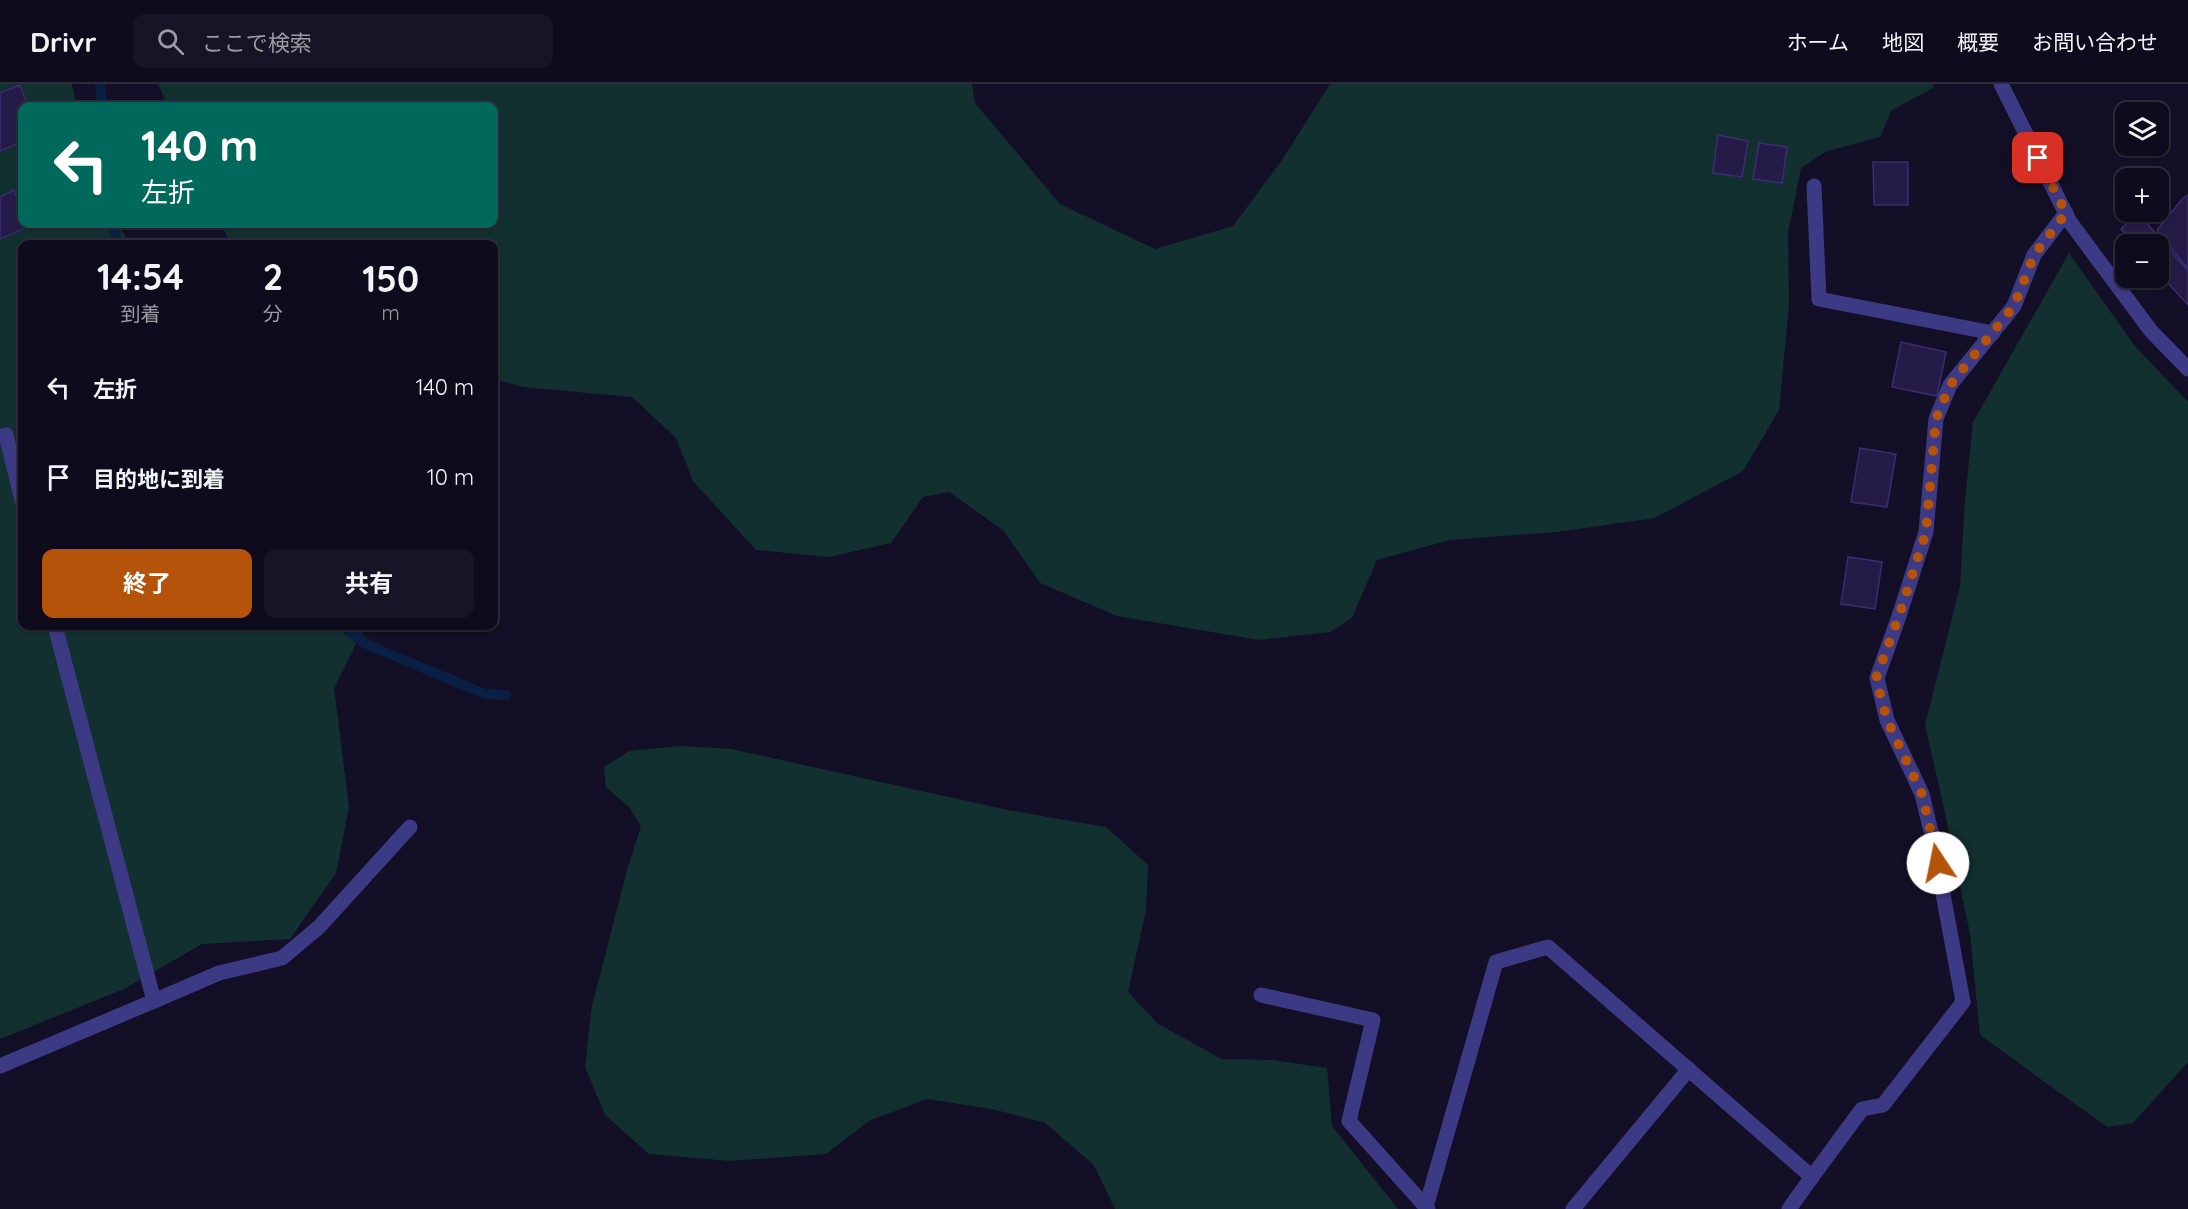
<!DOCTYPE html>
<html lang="ja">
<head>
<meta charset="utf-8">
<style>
	:root { --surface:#0e0b1c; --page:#171425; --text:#f1f3f6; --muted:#9b9ba3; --line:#2e2b3b; --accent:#b45309 }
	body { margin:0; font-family:Quicksand,"Noto Sans JP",sans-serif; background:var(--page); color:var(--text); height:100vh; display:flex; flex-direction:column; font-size:22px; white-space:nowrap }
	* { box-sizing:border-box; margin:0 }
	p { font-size:20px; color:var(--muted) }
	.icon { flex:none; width:33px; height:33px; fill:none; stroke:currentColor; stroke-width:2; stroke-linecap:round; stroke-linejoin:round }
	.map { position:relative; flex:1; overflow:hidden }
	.details { position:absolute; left:18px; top:156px; width:480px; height:390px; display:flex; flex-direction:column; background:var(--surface); border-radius:12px; box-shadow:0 2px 4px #0004,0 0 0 2px var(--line) }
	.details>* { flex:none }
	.hud { position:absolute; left:18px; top:18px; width:480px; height:126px; border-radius:12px; box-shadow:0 2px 4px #0004,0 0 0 2px var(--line); background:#00695c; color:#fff; overflow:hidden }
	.buttons { position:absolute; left:2115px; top:18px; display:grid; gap:12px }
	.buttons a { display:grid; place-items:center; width:54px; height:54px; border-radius:12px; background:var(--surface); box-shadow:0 2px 4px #0004,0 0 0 2px var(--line); font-size:30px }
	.pin { position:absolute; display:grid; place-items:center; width:51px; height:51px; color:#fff; margin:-26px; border-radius:12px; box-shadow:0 3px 9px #0006 }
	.me { position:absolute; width:66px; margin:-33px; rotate:349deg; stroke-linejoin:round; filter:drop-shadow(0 0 4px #0008) }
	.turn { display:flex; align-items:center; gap:21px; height:126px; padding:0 24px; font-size:27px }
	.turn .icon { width:78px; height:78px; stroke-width:2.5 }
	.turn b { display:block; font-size:42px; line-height:51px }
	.eta { display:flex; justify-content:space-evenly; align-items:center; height:102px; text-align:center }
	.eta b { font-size:36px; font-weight:700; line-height:42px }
	.action { display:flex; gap:12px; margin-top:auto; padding:12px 24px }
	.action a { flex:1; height:69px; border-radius:12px; background:var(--accent); color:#fff; font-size:24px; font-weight:700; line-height:69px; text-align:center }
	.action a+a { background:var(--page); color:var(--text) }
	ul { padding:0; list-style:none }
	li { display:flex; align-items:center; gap:18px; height:90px; padding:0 24px }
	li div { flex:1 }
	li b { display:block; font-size:22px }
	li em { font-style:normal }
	header { display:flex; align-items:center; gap:36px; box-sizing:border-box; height:84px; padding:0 30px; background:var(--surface); border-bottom:2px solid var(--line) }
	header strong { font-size:28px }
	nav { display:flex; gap:33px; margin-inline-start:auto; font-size:21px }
	.search { width:420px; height:54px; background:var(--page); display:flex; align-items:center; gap:15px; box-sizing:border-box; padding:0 21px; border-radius:12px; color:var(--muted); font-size:22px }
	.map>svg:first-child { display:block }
</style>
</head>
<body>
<header>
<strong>Drivr</strong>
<div class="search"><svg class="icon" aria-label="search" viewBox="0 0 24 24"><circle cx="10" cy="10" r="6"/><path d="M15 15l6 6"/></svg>ここで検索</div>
<nav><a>ホーム</a><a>地図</a><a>概要</a><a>お問い合わせ</a></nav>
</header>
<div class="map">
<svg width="2188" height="1125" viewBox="0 0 2188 1125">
	<rect width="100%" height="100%" fill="#130f26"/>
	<g fill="#12302f">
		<path d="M0 0H72L77 22H22V140H117L131 160H22V542H365L334 604 349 723 336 789 290 855 202 860 124 905 0 955Z"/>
		<path d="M158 0H972L975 19 1060 120 1155 165 1233 142 1282 76 1330 0H1934L1933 4 1892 26 1880 53 1825 68 1801 84 1788 149 1789 221 1779 326 1743 387 1655 434 1557 448 1450 456 1377 476 1352 534 1330 548 1259 556 1117 532 1040 499 1004 447 949 408 923 413 891 459 829 473 756 466 693 397 676 354 632 313 523 303 494 295V160L230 159 221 140H494V22H168Z"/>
		<path d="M2069 169 2134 261 2188 318V978L2133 1039 2107 1043 1980 951 1970 850 1942 715 1925 641 1960 502 1965 416 1973 338Z"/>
		<path d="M680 662 731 665 1008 726 1106 743 1148 781 1146 826 1128 908 1158 940 1222 975 1273 976 1327 984 1332 1042 1398 1125H1115L1094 1081 1045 1039 992 1025 927 1015 869 1037 826 1070 730 1077 649 1070 605 1031 585 983 592 922 627 786 641 742 629 723 606 703 604 683 629 667Z"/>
	</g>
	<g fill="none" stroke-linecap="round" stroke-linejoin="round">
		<g stroke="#0a1f44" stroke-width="10">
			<path d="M100 0 102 22"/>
			<path d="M114 140 117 160"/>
			<path d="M342 542 366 560 485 610 506 611"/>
		</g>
	</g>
	<g fill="#241b47" stroke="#3b2d73" stroke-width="1.5">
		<path d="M20 1 28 22H22V58L0 67V9Z"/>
		<path d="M1718 51 1748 57 1742 93 1713 89Z"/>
		<path d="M1759 59 1787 63 1782 99 1753 95Z"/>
		<path d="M1873 78H1908V121H1874Z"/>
		<path d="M14 106 22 127V140H28L29 142 0 155V113Z"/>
		<path d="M2188 111V185L2157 146 2183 114Z"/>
		<path d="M2138 129 2188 187V221L2158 188V160H2134L2121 145Z"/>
		<path d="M1901 258 1946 268 1937 312 1892 303Z"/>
		<path d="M1860 364 1896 370 1887 423 1851 418Z"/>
		<path d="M1848 473 1882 478 1875 525 1841 520Z"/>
	</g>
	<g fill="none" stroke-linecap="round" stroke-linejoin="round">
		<g stroke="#3d3a85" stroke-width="15">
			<path d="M0 353 6 351 22 416"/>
			<path d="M154 917 219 889 282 874 319 843 410 743"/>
			<path d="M0 982 154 917 55 542"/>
			<path d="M1812 1093 1862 1025 1883 1021 1963 918"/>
		</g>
		<g stroke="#3d3a85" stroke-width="15">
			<path d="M1814 102 1819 215 1993 249"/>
			<path d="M1261 911 1373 936 1349 1037 1426 1123"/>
			<path d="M1963 918 1933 756 1922 710 1887 636 1877 594 1899 532 1926 448 1936 335 1950 301 2014 222 2034 171 2066 129"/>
			<path d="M1428 1125 1426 1123 1496 878 1548 863 1812 1093 1789 1125"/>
			<path d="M1573 1125 1689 985"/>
		</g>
		<path stroke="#3d3a85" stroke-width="15" d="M2001 0 2070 138 2151 247 2188 285"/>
	</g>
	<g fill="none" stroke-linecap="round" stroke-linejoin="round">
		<path stroke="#b45309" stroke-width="10" stroke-dasharray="0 18" d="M1938 779 1922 710 1887 636 1876 594 1899 532 1926 448 1936 335 1950 301 2014 222 2034 171 2066 129 2038 74"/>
	</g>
</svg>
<div class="buttons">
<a><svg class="icon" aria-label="layers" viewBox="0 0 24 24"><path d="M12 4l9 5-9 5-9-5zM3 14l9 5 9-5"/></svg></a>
<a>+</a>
<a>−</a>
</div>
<div class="pin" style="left:2038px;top:74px;background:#d93025"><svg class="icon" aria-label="arrive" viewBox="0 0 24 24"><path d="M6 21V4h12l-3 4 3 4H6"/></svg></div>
<svg class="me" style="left:1938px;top:779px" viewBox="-20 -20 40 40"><circle r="19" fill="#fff"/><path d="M0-13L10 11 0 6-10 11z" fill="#b45309"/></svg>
<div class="hud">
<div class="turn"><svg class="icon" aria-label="left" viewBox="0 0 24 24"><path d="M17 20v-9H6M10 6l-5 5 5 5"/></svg><div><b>140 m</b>左折</div></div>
</div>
<section class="details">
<div class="eta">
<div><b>14:54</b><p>到着</p></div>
<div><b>2</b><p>分</p></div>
<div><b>150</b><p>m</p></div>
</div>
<ul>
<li><svg class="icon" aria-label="left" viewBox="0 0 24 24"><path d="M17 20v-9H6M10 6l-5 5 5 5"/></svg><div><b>左折</b></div><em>140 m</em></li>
<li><svg class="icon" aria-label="arrive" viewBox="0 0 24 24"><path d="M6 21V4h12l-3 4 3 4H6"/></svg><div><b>目的地に到着</b></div><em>10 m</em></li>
</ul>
<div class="action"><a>終了</a><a>共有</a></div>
</section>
</div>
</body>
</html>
